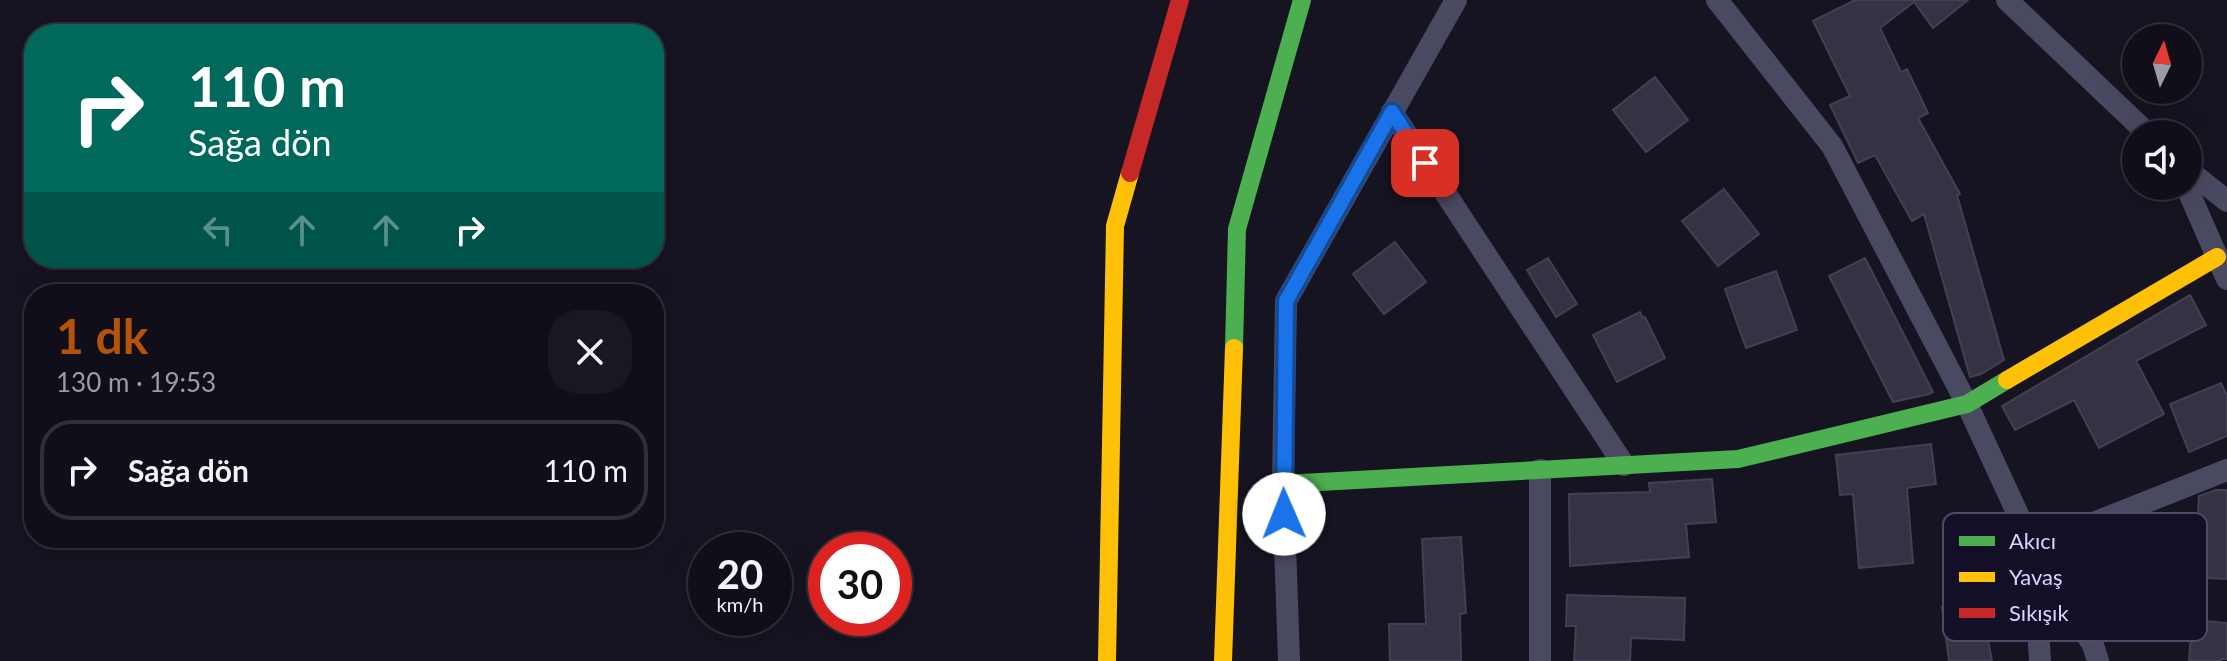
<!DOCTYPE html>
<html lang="tr">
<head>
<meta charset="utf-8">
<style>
	:root { --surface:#100f19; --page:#191822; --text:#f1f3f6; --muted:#9c9ca2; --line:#302f38; --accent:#b45309 }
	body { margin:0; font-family:Lato,sans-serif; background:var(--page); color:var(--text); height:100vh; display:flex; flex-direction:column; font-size:30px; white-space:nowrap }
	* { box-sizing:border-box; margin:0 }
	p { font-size:26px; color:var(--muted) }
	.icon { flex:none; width:44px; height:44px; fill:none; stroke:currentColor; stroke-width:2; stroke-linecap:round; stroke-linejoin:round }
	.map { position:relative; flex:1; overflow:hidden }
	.side { position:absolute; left:24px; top:284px; width:640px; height:264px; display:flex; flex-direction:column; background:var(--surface); border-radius:32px; box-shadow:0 8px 32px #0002,0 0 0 2px var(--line) }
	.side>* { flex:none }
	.hud { position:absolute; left:24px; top:24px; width:640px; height:244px; border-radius:32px; box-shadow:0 8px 32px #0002,0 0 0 2px var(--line); background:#00695c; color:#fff; overflow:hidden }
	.needle { width:52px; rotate:5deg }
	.tools { position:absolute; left:2122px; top:24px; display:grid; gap:16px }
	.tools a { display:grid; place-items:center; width:80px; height:80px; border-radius:50%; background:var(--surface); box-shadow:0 8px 32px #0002,0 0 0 2px var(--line); font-size:40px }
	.speed { position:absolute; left:688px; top:532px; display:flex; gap:16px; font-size:40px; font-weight:700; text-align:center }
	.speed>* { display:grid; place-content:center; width:104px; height:104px; border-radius:50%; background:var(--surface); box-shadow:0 8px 32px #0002,0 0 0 2px var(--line); line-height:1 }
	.speed small { font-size:20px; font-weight:400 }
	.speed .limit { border:12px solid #d22; background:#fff; color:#111 }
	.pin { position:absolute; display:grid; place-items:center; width:68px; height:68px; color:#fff; margin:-34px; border-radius:16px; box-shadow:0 4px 12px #0006 }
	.me { position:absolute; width:88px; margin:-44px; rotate:359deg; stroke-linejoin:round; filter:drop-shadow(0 0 6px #0008) }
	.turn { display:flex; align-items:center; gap:28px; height:168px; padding:0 32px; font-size:36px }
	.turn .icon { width:104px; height:104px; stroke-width:2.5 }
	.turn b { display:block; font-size:56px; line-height:68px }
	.lanes { display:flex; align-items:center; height:76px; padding:0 32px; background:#0003; justify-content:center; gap:40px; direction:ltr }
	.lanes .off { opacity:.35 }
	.round { display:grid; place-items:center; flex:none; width:84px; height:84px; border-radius:32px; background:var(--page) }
	.summary { display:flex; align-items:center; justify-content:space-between; height:136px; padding:0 32px }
	h1 { font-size:48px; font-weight:700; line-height:60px; color:var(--accent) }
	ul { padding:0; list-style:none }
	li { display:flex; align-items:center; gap:24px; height:100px; margin:0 16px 12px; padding:0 16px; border:4px solid var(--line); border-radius:32px }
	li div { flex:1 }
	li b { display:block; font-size:30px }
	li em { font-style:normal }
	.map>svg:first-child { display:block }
</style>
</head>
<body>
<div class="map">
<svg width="2227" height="661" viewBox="0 0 2227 661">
	<rect width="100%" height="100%" fill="#161421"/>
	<g fill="#343243" stroke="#433f54" stroke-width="2">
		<path d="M1855 0H1968L1933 28 1914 2 1880 28 1901 72 1907 69 1928 113 1918 118 1960 194 1957 195 2004 360 1981 374 1970 377 1924 214 1912 221 1875 155 1858 163 1830 105 1850 96 1813 21Z"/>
		<path d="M1655 77 1688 120 1646 152 1613 110Z"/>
		<path d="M1724 189 1759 234 1718 266 1682 221Z"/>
		<path d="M1395 242 1426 282 1384 314 1353 274Z"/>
		<path d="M1548 258 1577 304 1556 317 1527 270Z"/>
		<path d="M1865 258 1933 392 1929 394 1893 402 1829 276Z"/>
		<path d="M1776 271 1797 330 1746 348 1725 289Z"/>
		<path d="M2190 295 2206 325 2136 361 2164 414 2099 448 2074 400 2015 430 2002 406Z"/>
		<path d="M1640 312 1643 318 1645 317 1665 358 1617 382 1593 335Z"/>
		<path d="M2221 383 2227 396V436L2189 452 2170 404Z"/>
		<path d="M1931 444 1936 484 1907 488 1913 563 1859 568 1853 494 1840 495 1836 455Z"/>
		<path d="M1712 479 1716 522 1686 524 1689 557 1570 566 1569 494 1650 492 1649 483Z"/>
		<path d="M2216 490H2227V579L2186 577 2188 598 2149 601V594L2112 597 2107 533 2118 528 2142 527 2144 555 2196 551 2199 496Z"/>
		<path d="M1461 537 1466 613 1460 614 1461 661H1390L1389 624H1426L1422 539Z"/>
		<path d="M1567 595 1685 598 1684 640 1631 638 1630 661H1574L1576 626H1566Z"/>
		<path d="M1942 607H1982L1992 661H1949Z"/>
		<path d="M2192 620 2227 623V659H2221V661H2189Z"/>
	</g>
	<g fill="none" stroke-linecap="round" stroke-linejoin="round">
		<g stroke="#4a4962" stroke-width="22">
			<path d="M1717 0 1832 146 1967 404 2033 547 2093 645 2098 661"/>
			<path d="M2007 0 2148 134"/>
			<path d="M1392 112 1624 465"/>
			<path d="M2188 170 2227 201"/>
			<path d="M2186 186 2227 279"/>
			<path d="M1540 470V661"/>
			<path d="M1289 661 1283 484 1286 301 1456 0"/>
			<path d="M2040 661 2033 547 2227 470"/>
		</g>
		<g stroke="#4caf50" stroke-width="18">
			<path d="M1234 348 1237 229 1302 0"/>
			<path d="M1283 484 1738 459 1967 404 2007 380"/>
		</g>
		<g stroke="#ffc107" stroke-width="18">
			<path d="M2007 380 2217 257"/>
			<path d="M1107 661 1115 226 1130 173"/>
			<path d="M1223 661 1234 348"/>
		</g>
		<path stroke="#c62828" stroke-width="18" d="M1130 173 1180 0"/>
	</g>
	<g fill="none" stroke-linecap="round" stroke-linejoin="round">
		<g stroke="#114b97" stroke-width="20">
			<path id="route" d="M1284 514 1286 301 1392 112 1425 163"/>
		</g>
		<use href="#route" stroke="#1a73e8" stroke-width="14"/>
	</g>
	<rect x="1943" y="513" width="264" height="128" rx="12" fill="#130f26" stroke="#4e4a67" stroke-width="2"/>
	<rect x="1959" y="536" width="36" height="10" fill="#4caf50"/>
	<rect x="1959" y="572" width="36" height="10" fill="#ffc107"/>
	<rect x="1959" y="608" width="36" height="10" fill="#c62828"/>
	<g font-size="22" fill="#d9d4ff">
		<text x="2009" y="549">Akıcı</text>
		<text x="2009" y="585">Yavaş</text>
		<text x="2009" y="621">Sıkışık</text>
	</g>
</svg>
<div class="tools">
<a><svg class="needle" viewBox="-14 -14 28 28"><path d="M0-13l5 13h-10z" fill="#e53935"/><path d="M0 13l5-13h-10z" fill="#9c9ca2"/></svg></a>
<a><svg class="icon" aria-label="sound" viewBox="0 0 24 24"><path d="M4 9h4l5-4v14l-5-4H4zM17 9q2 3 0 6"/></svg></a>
</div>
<div class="speed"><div>20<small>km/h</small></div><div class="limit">30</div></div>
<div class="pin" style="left:1425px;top:163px;background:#d93025"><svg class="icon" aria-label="arrive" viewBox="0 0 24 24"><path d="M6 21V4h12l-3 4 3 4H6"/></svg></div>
<svg class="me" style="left:1284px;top:514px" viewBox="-20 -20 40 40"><circle r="19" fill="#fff"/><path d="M0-13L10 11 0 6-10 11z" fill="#1a73e8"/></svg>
<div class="hud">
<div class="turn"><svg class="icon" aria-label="right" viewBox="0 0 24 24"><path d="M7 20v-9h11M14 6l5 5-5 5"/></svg><div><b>110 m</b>Sağa dön</div></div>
<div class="lanes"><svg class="icon off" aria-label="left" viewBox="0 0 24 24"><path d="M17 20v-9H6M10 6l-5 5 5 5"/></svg><svg class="icon off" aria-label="ahead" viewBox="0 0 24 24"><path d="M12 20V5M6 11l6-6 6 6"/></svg><svg class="icon off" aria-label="ahead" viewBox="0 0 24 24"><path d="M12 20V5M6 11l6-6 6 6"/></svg><svg class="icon" aria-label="right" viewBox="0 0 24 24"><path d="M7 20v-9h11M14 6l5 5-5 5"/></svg></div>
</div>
<section class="side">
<div class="summary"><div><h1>1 dk</h1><p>130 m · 19:53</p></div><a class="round"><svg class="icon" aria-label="close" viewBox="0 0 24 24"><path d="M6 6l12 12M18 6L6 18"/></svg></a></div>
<ul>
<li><svg class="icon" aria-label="right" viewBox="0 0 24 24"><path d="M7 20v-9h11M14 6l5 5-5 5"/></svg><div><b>Sağa dön</b></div><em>110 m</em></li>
</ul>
</section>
</div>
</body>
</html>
